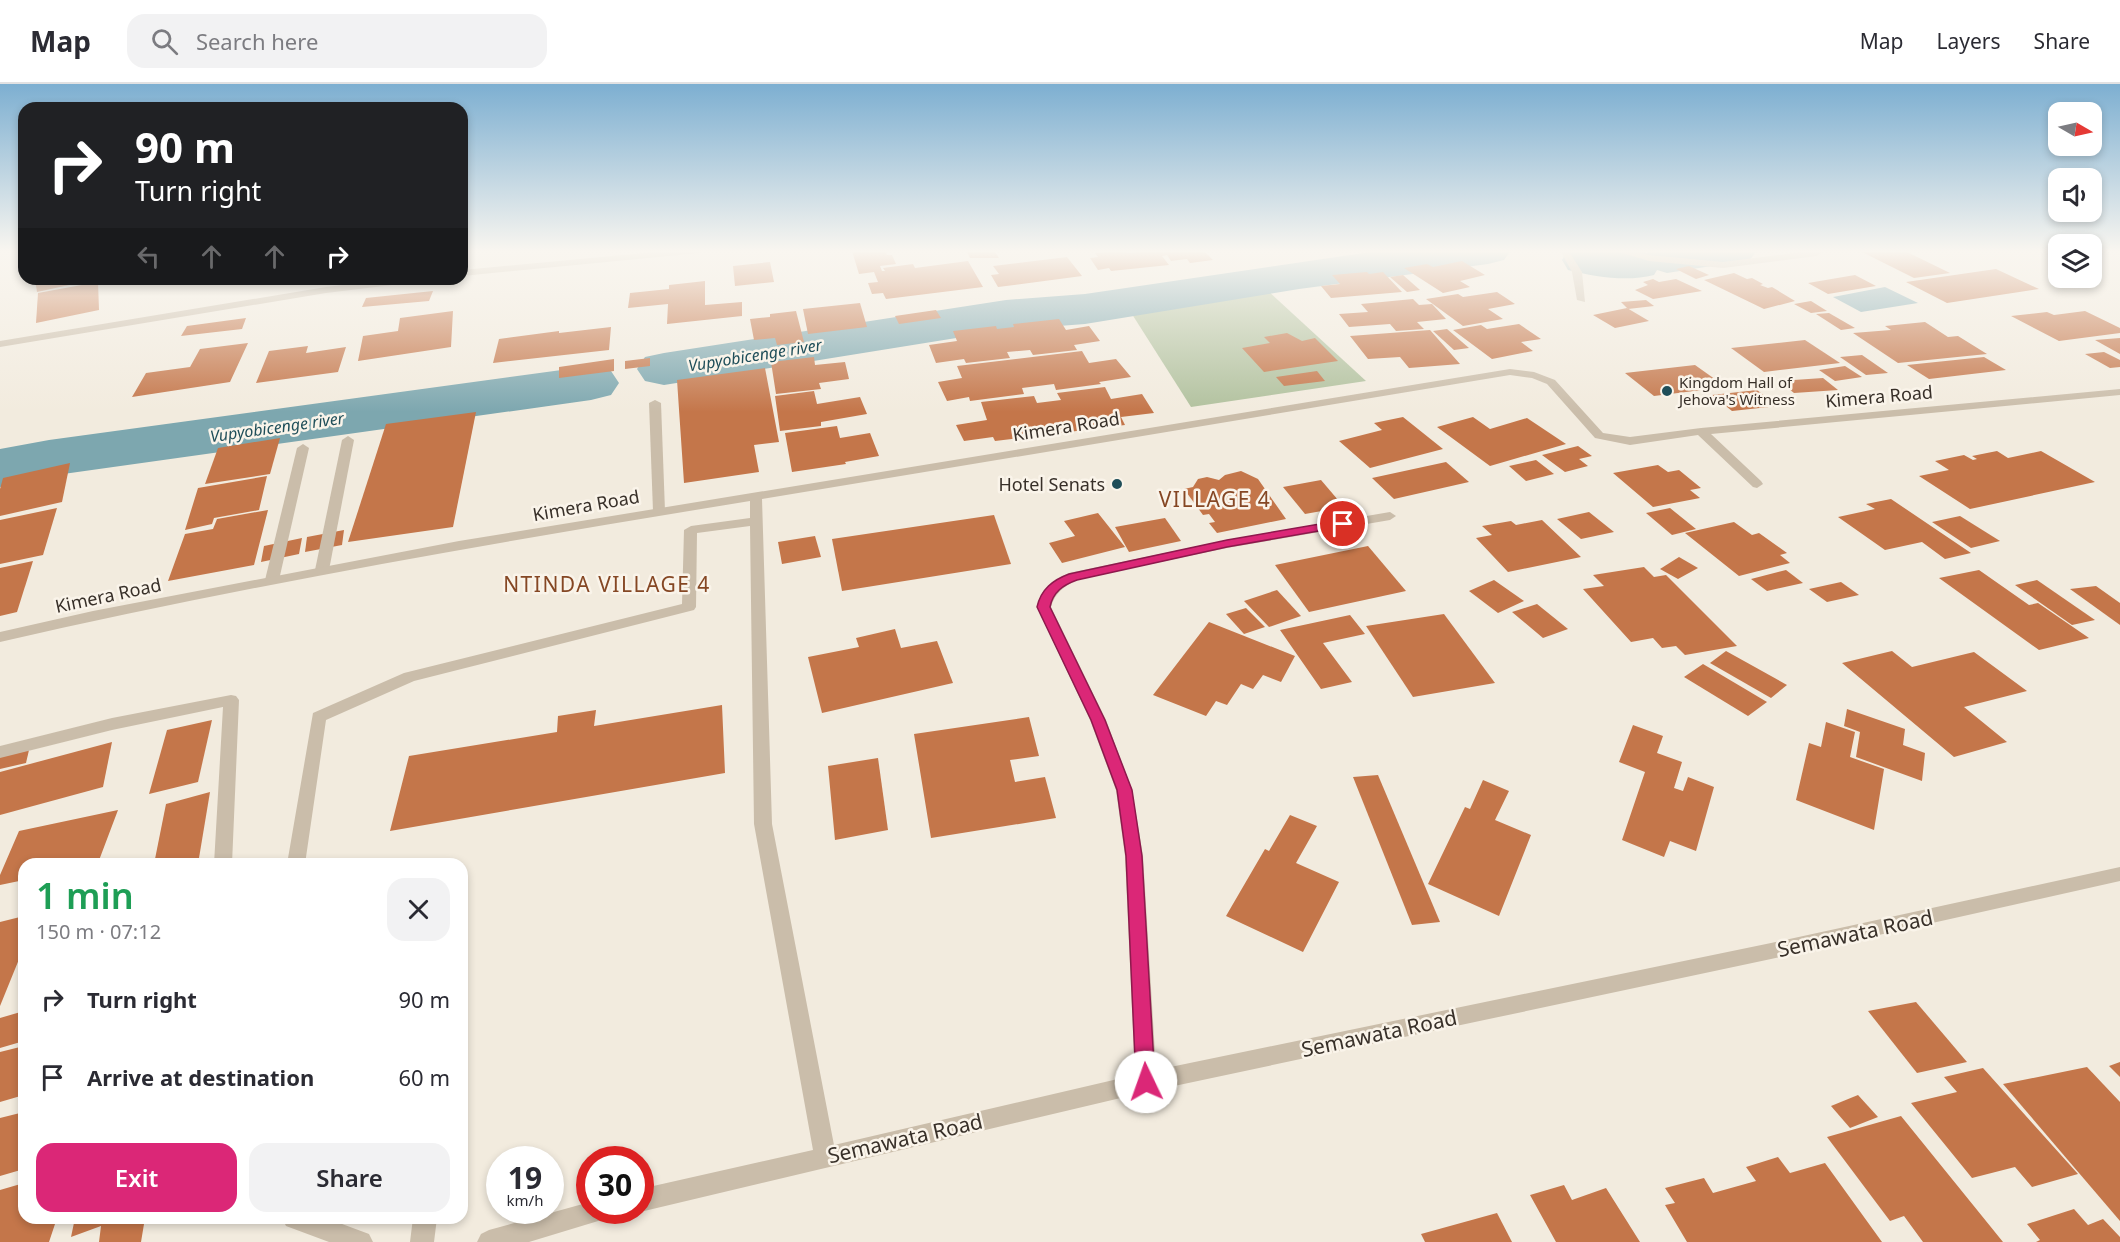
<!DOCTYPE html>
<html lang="en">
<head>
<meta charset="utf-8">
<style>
	:root { --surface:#fff; --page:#f2f2f3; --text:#2b2b33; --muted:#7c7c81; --line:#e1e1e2; --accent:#db2777 }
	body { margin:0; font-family:"Noto Sans",sans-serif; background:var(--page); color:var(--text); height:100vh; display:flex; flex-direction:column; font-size:22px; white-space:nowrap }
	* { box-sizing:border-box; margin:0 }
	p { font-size:20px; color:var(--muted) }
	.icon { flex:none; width:33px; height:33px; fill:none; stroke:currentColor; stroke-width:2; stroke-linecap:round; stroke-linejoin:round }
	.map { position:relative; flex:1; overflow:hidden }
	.details { position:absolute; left:18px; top:774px; width:450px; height:366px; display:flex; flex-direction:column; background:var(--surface); border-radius:18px; box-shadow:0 3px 9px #0003 }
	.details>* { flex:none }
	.banner { position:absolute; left:18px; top:18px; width:450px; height:183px; border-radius:18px; box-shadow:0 3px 9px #0003; background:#202124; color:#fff; overflow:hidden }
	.needle { width:39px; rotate:99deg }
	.buttons { position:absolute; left:2048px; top:18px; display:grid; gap:12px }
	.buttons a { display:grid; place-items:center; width:54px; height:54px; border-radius:12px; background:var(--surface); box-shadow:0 3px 9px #0003; font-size:30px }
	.speed { position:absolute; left:486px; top:1062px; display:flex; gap:12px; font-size:30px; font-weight:700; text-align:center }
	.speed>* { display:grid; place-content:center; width:78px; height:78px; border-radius:50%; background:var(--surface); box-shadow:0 3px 9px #0003; line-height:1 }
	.speed small { font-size:15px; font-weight:400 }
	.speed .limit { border:9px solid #d22; background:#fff; color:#111 }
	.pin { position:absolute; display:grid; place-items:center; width:51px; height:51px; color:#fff; margin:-26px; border:3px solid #fff; border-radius:50%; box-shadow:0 2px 6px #0007 }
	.me { position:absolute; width:66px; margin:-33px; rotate:357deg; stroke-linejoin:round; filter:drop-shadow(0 0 4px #0008) }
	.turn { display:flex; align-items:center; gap:21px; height:126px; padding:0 18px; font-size:27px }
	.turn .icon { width:78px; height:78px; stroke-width:2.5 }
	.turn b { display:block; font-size:42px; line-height:51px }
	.lanes { display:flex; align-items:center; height:57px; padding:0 18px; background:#0003; justify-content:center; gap:30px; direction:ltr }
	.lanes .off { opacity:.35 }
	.round { display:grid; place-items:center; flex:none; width:63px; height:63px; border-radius:18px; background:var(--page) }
	.head { display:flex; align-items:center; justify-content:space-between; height:102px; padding:0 18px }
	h1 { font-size:36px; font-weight:600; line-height:45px; color:#1e9e55 }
	.action { display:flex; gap:12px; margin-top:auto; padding:12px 18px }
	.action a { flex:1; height:69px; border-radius:18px; background:var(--accent); color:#fff; font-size:24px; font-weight:600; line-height:69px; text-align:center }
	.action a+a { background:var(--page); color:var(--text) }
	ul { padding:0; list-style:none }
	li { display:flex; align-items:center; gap:18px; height:78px; padding:0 18px }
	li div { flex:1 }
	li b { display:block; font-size:22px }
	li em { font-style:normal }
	header { display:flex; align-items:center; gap:36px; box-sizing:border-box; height:84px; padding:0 30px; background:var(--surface); border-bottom:2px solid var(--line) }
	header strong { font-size:28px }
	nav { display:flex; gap:33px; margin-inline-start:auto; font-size:21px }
	.search { width:420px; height:54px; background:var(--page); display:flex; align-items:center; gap:15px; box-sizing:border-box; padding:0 21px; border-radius:18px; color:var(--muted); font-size:22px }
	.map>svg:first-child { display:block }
</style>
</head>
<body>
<header>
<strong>Map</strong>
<div class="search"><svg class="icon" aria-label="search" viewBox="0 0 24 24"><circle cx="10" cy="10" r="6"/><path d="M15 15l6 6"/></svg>Search here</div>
<nav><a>Map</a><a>Layers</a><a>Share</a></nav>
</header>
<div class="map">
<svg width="2120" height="1158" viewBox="0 0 2120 1158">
	<rect width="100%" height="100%" fill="#f2ebde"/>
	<path fill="#b1c19e" d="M1266 205 1366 297 1191 323 1130 227Z"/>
	<path fill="#7da7af" d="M1885 203 1918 219 1861 228 1833 213Z"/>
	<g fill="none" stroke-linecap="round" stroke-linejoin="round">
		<g fill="#7da7af" fill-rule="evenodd">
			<path d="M1384 166H1511L1504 176 1488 180 1299 205 1085 240 1006 246 664 301 645 297 637 285 645 273 664 269 1006 216 1085 210Z"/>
			<path d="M1568 166H1624L1647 169 1650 166H1757L1750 176 1667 189 1657 186 1654 191C1627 198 1596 193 1568 186L1562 176Z"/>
			<path d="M591 282 611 287 619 299 611 311 591 316 49 392 0 403V365L49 356Z"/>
		</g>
	</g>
	<g fill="#c4764a">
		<path d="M885 166 887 171H892L896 180 880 182 882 187H885L883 184 913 180 915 184 968 177 983 203 886 215 883 209 872 210 868 199 878 198 874 188 859 190 852 167Z"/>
		<path d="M966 166H994L999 174H970Z"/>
		<path d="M1125 166 1127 169 1137 168 1135 166H1203L1213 176 1190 179 1187 175 1171 177 1167 171 1162 172 1169 181 1111 187 1109 184 1098 186 1090 174 1098 173 1095 169Z"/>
		<path d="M1858 166H1903L1950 189 1914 194Z"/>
		<path d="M1067 173 1082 192 998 203 991 191 999 190 993 182Z"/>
		<path d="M1462 177 1485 191 1460 197 1470 203 1443 209 1404 184 1427 180 1433 183Z"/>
		<path d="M770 178 774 198 735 202 733 182Z"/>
		<path d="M1689 182 1709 191 1696 195 1676 185Z"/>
		<path d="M1996 185 2039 205 1947 219 1906 198Z"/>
		<path d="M1367 188 1369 190 1383 188 1402 208 1331 214 1321 202 1340 200 1332 191Z"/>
		<path d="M1734 189 1747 195 1752 194 1763 200 1760 201 1768 204 1772 203 1795 217 1764 225 1704 196Z"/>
		<path d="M1403 191 1420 206 1407 208 1390 193Z"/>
		<path d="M1855 191 1876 202 1828 210 1808 199Z"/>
		<path d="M35 195H92V196L37 208Z"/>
		<path d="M1653 195 1659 198 1676 195 1702 207 1653 215 1635 206 1648 201 1643 198Z"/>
		<path d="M705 197V221L742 218V232L667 240 668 220 628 224 630 209 669 205V201Z"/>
		<path d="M98 198 99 226 36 239 38 209Z"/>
		<path d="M433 207 429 217 362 223 366 214Z"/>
		<path d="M1497 208 1515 220 1488 225 1503 235 1463 242 1426 215 1458 210 1463 213Z"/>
		<path d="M1413 215 1419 221 1432 220 1446 235 1417 238 1424 245 1396 247 1390 240 1349 243 1339 230 1368 228 1361 220Z"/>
		<path d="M1646 216 1654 222 1628 225 1621 218Z"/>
		<path d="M1811 217 1827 227 1811 229 1794 220Z"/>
		<path d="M860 219 867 243 808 250 803 225Z"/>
		<path d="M1627 224 1649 237 1615 244 1593 231Z"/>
		<path d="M936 226 941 234 899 240 895 232Z"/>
		<path d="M453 227 451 263 358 277 363 252 398 247 400 234Z"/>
		<path d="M796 227 804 258 777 261 775 254 754 256 750 235 770 233V230Z"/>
		<path d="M2085 227 2120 244V249L2059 257 2011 232 2047 228 2054 231Z"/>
		<path d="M1829 229 1855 244 1841 246 1816 230Z"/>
		<path d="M246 234 242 245 181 252 187 242Z"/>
		<path d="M1059 235 1066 246 1089 242 1100 257 1074 261 1077 266 1033 271 1030 266 1007 268 1010 274 966 279 964 275 936 279 929 261 957 257 953 247 996 242 997 245 1014 243 1013 240Z"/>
		<path d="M1925 238 1948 253 1958 252 1987 270 1898 279 1853 249 1891 246 1885 242Z"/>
		<path d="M1519 240 1541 255 1521 258 1533 267 1492 275 1453 246 1481 241 1487 245Z"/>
		<path d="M611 243 609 266 493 279 499 255 559 247V249Z"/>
		<path d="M1447 245 1469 264 1454 266 1433 247Z"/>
		<path d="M1430 246 1460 280 1409 284 1400 273 1368 275 1350 252Z"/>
		<path d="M1287 249 1302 257 1315 254 1338 277 1264 288 1242 264 1270 259 1264 253Z"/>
		<path d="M2120 254V270L2095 256Z"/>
		<path d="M1805 256 1840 279 1764 288 1731 264Z"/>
		<path d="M248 259 230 298 132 313 146 289 190 283 200 265Z"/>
		<path d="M308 262 306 269 346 263 338 288 256 299 269 267Z"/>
		<path d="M1082 267 1089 279 1116 275 1131 293 1099 298 1101 300 1056 306 1054 300 1022 304 1024 310 970 317 969 313 947 317 938 298 962 294 957 282Z"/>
		<path d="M2104 268 2120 276V283L2110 284 2085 270Z"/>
		<path d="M1862 271 1888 289 1866 291 1840 273Z"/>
		<path d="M814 273 815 281 845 278 849 295 819 299 821 305 776 310 771 278Z"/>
		<path d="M1984 273 2006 286 1929 295 1907 281Z"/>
		<path d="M650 274V282L625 285V277Z"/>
		<path d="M614 275V287L559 294V283Z"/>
		<path d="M1695 281 1726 303 1654 312 1625 289Z"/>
		<path d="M1845 282 1862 293 1835 297 1819 286Z"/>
		<path d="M765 284 779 358 754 361 759 388 684 399 677 296Z"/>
		<path d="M1317 287 1325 297 1284 302 1276 293Z"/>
		<path d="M1823 294 1838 306 1794 309 1779 297Z"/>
		<path d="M1105 303 1111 315 1142 310 1154 329 1121 333 1125 341 995 357 993 353 964 357 956 341 987 336 981 318 1034 312 1037 319 1061 316 1057 309Z"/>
		<path d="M1757 306 1778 322 1732 327 1712 311Z"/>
		<path d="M814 307 817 320 860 313 867 330 821 338V342L780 347 775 312Z"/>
		<path d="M476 328 453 443 348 458 386 340Z"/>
		<path d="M1403 333 1443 365 1370 384 1339 357 1382 346 1374 339Z"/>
		<path d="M1473 333 1490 345 1527 334 1566 360 1490 382 1437 343Z"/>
		<path d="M837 342 840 354 870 349 879 372 845 378 846 380 792 388 785 349Z"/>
		<path d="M280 354 270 390 205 400 218 364Z"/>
		<path d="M1578 362 1592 372 1579 375 1588 382 1565 388 1542 371Z"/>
		<path d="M1997 367 2008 374 2041 367 2095 398 1970 425 1919 392 1949 386 1935 377 1964 371 1973 376 1977 375 1972 372Z"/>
		<path d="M1536 376 1554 390 1526 397 1509 382Z"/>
		<path d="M1446 378 1469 398 1394 415 1372 394Z"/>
		<path d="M70 379 62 418 0 432V405L3 394Z"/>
		<path d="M1658 381 1668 388 1679 386 1701 404 1690 406 1700 414 1653 423 1613 389Z"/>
		<path d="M1241 387 1258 395 1286 435 1217 449 1209 439 1215 438 1209 430 1203 431 1184 405 1193 403 1198 395 1207 393 1219 396 1225 391Z"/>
		<path d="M267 392 259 426 214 434 212 440 185 446 198 404Z"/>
		<path d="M1321 396 1344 423 1305 430 1283 403Z"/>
		<path d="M1891 415 1971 469 1945 475 1922 458 1885 466 1838 433 1875 425 1866 420Z"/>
		<path d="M57 424 43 471 0 480V436Z"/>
		<path d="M1670 424 1696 445 1672 451 1646 429Z"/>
		<path d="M268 426 254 481 168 497 185 450 213 445 217 435Z"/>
		<path d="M1589 428 1614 448 1581 455 1557 435Z"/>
		<path d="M1098 429 1125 463 1062 479 1049 459 1075 452 1064 437Z"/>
		<path d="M994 431 1011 480 842 507 832 455Z"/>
		<path d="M1960 432 2000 457 1971 464 1932 438Z"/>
		<path d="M1165 434 1181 457 1129 468 1115 443Z"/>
		<path d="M1542 436 1581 473 1508 488 1476 454 1492 451 1482 442 1511 437 1516 441Z"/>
		<path d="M1734 438 1752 451 1759 449 1787 469 1780 471 1790 479 1739 492 1685 449Z"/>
		<path d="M344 446 342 461 305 468 307 453Z"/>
		<path d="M815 452 821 473 782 480 778 458Z"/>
		<path d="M302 454 299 470 261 478 264 462Z"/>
		<path d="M1368 462 1406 507 1309 528 1275 481Z"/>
		<path d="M1679 473 1698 484 1678 495 1660 485Z"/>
		<path d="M33 477 17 528 0 532V484Z"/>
		<path d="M1644 483 1654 493 1666 491 1737 562 1685 571 1676 562 1662 564 1653 554 1631 558 1583 505 1604 502 1593 491Z"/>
		<path d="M1786 486 1803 499 1767 507 1751 495Z"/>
		<path d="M1979 486 2029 521 2038 519 2089 554 2039 566 1939 494Z"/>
		<path d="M1494 496 1524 517 1498 529 1469 507Z"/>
		<path d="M2037 496 2095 536 2072 541 2015 501Z"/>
		<path d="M1841 498 1859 511 1827 518 1809 505Z"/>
		<path d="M2096 502 2120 519V541L2070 505Z"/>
		<path d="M1277 506 1301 532 1269 543 1244 517Z"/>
		<path d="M1537 520 1568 545 1543 554 1512 528Z"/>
		<path d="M1246 524 1265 543 1244 550 1226 530Z"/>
		<path d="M1444 530 1495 599 1413 613 1366 542Z"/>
		<path d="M1350 531 1365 550 1323 559 1352 598 1321 605 1280 546Z"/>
		<path d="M1209 538 1295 572 1281 598 1263 591 1253 605 1241 600 1227 621 1216 617 1206 632 1153 611Z"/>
		<path d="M895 545 901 564 937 557 953 599 822 629 808 573 859 563 856 554Z"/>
		<path d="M1726 567 1787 601 1771 614 1710 579Z"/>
		<path d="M1892 567 1912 583 1974 568 2027 607 1964 623 2007 658 1954 673 1842 579Z"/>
		<path d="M1703 580 1767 618 1748 632 1684 593Z"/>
		<path d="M722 621 725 689 390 747 409 672 557 648 558 632 596 626 594 642Z"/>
		<path d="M1847 625 1905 645 1903 661 1925 669 1922 697 1856 673 1860 648 1844 642Z"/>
		<path d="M1029 633 1039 672 1010 676 1015 698 1045 693 1056 734 931 754 914 650Z"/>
		<path d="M212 636 198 698 149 710 167 646Z"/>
		<path d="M1826 638 1855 648 1850 673 1884 685 1874 746 1796 716 1809 659 1821 663Z"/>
		<path d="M1633 641 1663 652 1657 669 1682 678 1674 704 1683 707 1688 693 1714 703 1696 767 1670 757 1664 773 1622 756 1645 688 1619 678Z"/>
		<path d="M112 658 103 703 0 731V688Z"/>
		<path d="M29 666 26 679 0 685V673Z"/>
		<path d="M878 674 888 746 835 756 828 682Z"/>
		<path d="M1378 691 1440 838 1412 841 1353 693Z"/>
		<path d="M1483 696 1509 707 1495 736 1531 751 1499 832 1428 800 1465 723 1470 725Z"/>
		<path d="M210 708 198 780H154L166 720Z"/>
		<path d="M118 726 98 779 24 780V796L0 801V791L19 747Z"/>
		<path d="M1290 731 1317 742 1296 779 1339 798 1303 868 1226 832 1265 765 1269 767Z"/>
		<path d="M24 832V863L0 922V838Z"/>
		<path d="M1916 918 1967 978 1917 989 1868 927Z"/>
		<path d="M24 927V957L0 964V934Z"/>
		<path d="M24 962V1011L0 1018V968Z"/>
		<path d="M2120 978V993L2109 982Z"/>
		<path d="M2087 983 2120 1018V1137L2003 1000Z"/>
		<path d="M1983 984 2078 1090 2032 1103 2015 1083 1972 1094 1911 1019 1957 1008 1944 993Z"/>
		<path d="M1858 1011 1878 1033 1850 1044 1831 1022Z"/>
		<path d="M24 1028V1085L0 1092V1034Z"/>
		<path d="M1901 1032 2003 1158H1923L1904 1132 1890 1137 1827 1053Z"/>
		<path d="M1778 1073 1790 1089 1825 1079 1882 1158H1687L1665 1121 1675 1119 1665 1104 1704 1094 1713 1109 1756 1097 1746 1083Z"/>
		<path d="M24 1099V1134H57L49 1158H0V1106Z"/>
		<path d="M1564 1101 1572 1116 1606 1104 1640 1158H1556L1530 1111Z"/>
		<path d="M2074 1125 2088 1141 2103 1135 2120 1153V1158H2036L2040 1156 2027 1140Z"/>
		<path d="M1497 1129 1512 1158H1425L1421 1150Z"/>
		<path d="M75 1134H145L141 1158H99L101 1142 71 1153Z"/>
	</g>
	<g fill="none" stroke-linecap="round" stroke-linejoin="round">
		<g fill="#cabdaa" fill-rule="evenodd">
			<path d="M655 316 661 319 665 427 659 431 653 427 649 319Z"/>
			<path d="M348 352 354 356 329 486 322 490 315 486 342 356Z"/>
			<path d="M303 360 309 364 279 496 272 500 265 496 297 364Z"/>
			<path d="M231 611 236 612 239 616 232 780H214L223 623 112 646 0 674V662L112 634Z"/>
			<path d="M282 1134H326L369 1150 373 1158H329L286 1142Z"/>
		</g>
		<g fill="#cabdaa" fill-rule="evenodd">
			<path d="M676 166H705L700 169 462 192V186Z"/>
			<path d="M1560 166H1568L1582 188 1585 218 1577 216 1572 188Z"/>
			<path d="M1613 166H1627L1649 171 1723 178 1817 166 1822 169 1817 172 1723 184 1649 177Z"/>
			<path d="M393 195H422L417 198 326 209 0 263V257L326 203Z"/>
			<path d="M1510 285 1534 288 1555 296 1603 349 1630 353 1701 344 2120 305V311L1711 350 1761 397 1763 400 1757 404 1753 403 1698 351 1630 361 1595 354 1547 300 1532 294 1510 291 762 415 772 740 834 1061 1135 991 1125 772 1116 706 1090 636 1037 523C1042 505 1053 496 1069 489L1227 456 1390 428 1396 432 1390 436 1227 464 1078 495C1065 502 1055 508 1051 523L1106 636 1132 706 1143 772 1156 986 1771 859 2120 783V797L1771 875 1146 1008 640 1128 635 1126H640V1105L813 1066 754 740 750 442 697 449 696 523 694 526 414 597 326 636 305 780H287L313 629 404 589 682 520 684 446 691 442 750 434V417C499 458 248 501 0 558V548L93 527 459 457Z"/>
			<path d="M590 1118V1126H611L608 1134 529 1158H477L481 1150 489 1146Z"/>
			<path d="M413 1134H437L434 1158H410Z"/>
		</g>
	</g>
	<linearGradient id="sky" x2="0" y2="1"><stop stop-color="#7dafd1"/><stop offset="0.51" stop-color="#f9f6f0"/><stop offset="1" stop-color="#f9f6f0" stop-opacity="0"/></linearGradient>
	<rect width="2120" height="328" fill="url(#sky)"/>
	<path fill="#db2777" stroke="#8e194d" stroke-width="1.5" d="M1343 436 1347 437V442L1227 463 1077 496C1063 501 1053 508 1050 523L1105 636 1132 706 1142 772 1155 998 1153 1004 1146 1007 1139 1004 1136 998 1126 772 1117 706 1091 636 1037 523C1041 505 1053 496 1069 490L1227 456Z"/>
	<g fill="#1f4e59" stroke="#faf4ea" stroke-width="2">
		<circle cx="1667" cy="307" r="6"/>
		<circle cx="1117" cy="400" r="6"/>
	</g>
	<g text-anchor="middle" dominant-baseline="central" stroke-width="5" stroke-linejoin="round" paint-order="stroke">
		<g font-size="15" fill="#383029" stroke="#faf4ea" text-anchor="start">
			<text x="1679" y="298">Kingdom Hall of<tspan x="1679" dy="17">Jehova's Witness</tspan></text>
		</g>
		<g font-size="16" font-style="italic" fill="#1f4e59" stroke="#faf4ea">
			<text transform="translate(755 271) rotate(-9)">Vupyobicenge river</text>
			<text transform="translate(277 343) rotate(-8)">Vupyobicenge river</text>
		</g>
		<g font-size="18" fill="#383029" stroke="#faf4ea">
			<text transform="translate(1879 312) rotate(-5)">Kimera Road</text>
			<text transform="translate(1066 342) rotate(-9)">Kimera Road</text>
			<text transform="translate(586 421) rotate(-10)">Kimera Road</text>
			<text transform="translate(108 511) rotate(-12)">Kimera Road</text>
		</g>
		<g font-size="18" fill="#383029" stroke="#faf4ea" text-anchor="end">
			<text x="1105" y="400">Hotel Senats</text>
		</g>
		<g font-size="21" letter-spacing="1.5" fill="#854724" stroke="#faf4ea">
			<text x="1215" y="415">VILLAGE 4</text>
			<text x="607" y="500">NTINDA VILLAGE 4</text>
		</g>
		<g font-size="21" fill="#383029" stroke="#faf4ea">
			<text transform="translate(1855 849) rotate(-12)">Semawata Road</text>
			<text transform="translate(1379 949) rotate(-12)">Semawata Road</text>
			<text transform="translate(905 1054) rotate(-13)">Semawata Road</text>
		</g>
	</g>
</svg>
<div class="buttons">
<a><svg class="needle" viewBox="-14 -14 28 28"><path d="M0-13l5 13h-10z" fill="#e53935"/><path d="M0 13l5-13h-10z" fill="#7c7c81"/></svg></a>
<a><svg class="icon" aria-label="sound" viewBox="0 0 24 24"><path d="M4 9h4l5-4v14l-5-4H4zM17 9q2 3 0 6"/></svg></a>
<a><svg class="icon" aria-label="layers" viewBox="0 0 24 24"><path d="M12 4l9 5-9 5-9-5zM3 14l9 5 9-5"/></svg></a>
</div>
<div class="speed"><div>19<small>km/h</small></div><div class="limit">30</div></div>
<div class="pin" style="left:1343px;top:440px;background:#d93025"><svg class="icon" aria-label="arrive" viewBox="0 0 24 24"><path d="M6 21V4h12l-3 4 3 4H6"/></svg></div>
<svg class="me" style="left:1146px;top:998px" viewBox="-20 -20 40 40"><circle r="19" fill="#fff"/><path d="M0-13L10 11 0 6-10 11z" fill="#db2777"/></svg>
<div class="banner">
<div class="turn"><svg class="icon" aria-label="right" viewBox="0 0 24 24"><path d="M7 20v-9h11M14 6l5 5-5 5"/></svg><div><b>90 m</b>Turn right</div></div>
<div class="lanes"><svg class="icon off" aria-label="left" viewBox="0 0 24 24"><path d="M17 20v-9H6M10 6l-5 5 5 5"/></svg><svg class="icon off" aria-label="ahead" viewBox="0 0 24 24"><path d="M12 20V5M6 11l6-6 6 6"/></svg><svg class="icon off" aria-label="ahead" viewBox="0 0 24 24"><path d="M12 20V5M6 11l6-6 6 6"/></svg><svg class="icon" aria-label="right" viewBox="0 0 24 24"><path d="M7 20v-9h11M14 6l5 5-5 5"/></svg></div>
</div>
<section class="details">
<div class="head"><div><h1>1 min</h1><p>150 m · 07:12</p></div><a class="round"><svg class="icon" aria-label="close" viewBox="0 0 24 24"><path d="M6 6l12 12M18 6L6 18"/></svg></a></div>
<ul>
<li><svg class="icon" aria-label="right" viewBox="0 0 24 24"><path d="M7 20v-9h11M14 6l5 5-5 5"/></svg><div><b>Turn right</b></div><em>90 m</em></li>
<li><svg class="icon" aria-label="arrive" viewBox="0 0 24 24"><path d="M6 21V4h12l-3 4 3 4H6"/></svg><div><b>Arrive at destination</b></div><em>60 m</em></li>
</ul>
<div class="action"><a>Exit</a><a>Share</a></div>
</section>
</div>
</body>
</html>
